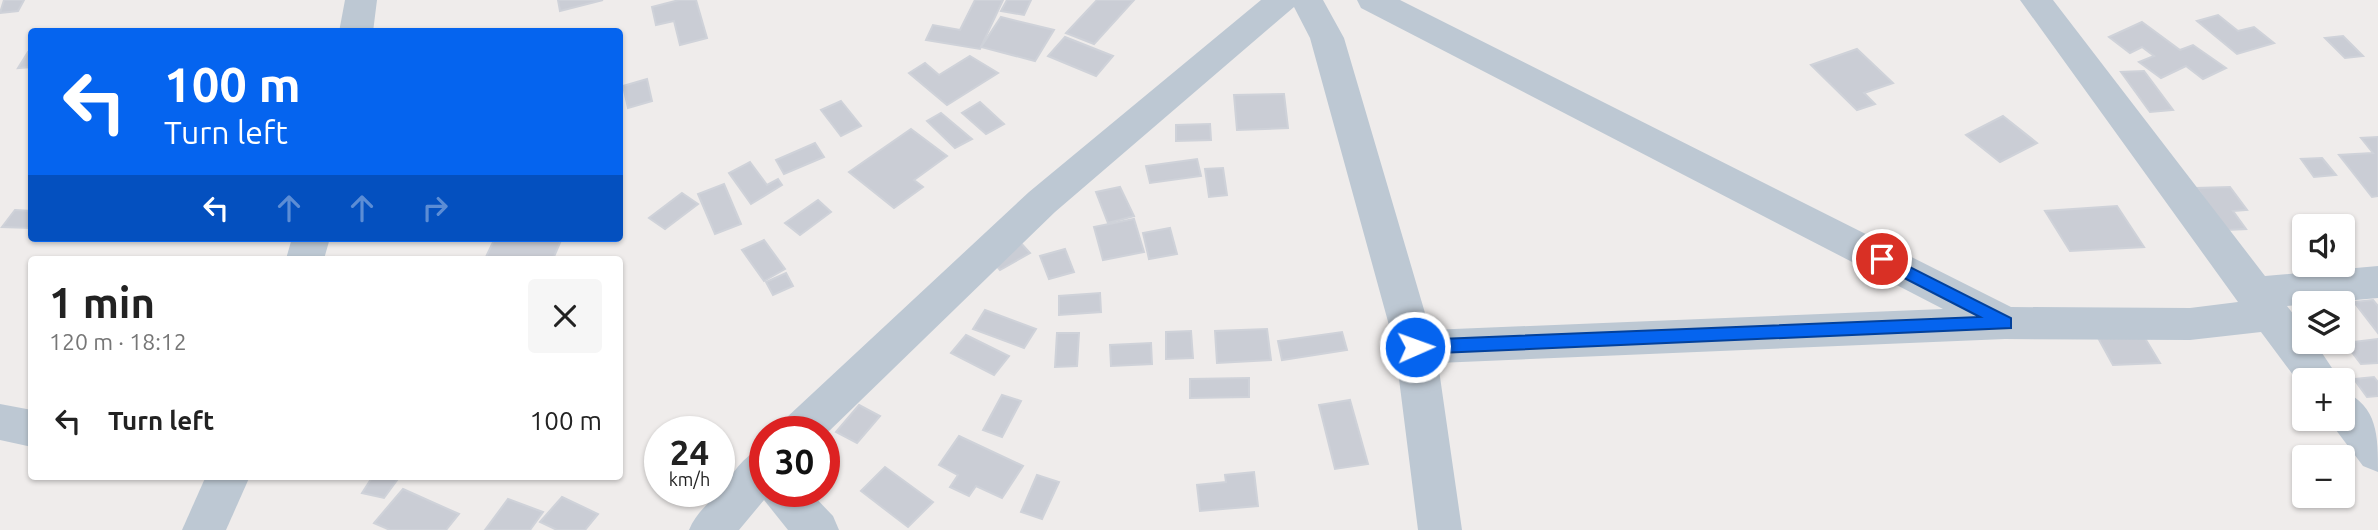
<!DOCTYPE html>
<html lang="en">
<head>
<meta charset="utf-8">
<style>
	:root { --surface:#fff; --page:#f6f6f6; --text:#222; --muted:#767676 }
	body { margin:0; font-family:Ubuntu,sans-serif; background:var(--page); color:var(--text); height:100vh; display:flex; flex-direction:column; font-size:26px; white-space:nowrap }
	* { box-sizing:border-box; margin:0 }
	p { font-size:23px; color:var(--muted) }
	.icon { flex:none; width:38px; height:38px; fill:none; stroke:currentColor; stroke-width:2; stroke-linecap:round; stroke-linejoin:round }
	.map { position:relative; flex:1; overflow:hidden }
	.sheet { position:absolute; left:28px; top:256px; width:595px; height:224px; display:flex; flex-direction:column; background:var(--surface); border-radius:7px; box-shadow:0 2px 5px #0004 }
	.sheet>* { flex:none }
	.top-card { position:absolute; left:28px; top:28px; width:595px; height:214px; border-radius:7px; box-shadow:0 2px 5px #0004; background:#0564ef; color:#fff; overflow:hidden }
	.controls { position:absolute; left:2292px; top:214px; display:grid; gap:14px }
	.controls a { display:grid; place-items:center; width:63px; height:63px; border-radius:7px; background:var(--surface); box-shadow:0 2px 5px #0004; font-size:35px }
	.speed { position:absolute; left:644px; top:416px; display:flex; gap:14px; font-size:35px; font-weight:700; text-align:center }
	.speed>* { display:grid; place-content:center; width:91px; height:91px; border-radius:50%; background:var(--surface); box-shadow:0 2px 5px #0004; line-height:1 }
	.speed small { font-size:18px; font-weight:400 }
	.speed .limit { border:10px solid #d22; background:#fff; color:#111 }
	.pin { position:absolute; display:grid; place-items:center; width:60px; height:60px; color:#fff; margin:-30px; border:4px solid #fff; border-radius:50%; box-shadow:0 2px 7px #0007 }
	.me { position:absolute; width:77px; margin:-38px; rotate:88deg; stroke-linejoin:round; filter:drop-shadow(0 0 5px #0008) }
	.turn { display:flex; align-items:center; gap:24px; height:147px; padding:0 21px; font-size:32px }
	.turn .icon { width:91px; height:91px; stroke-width:2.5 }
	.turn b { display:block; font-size:49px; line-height:60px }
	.lanes { display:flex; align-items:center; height:66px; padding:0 21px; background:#0003; justify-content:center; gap:35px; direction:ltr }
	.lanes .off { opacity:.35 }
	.round { display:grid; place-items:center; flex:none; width:74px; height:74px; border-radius:7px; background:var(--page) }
	.headline { display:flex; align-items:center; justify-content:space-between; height:119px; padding:0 21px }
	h1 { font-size:42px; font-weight:600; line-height:52px }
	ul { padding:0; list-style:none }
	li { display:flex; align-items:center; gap:21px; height:91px; padding:0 21px }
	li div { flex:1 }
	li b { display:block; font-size:26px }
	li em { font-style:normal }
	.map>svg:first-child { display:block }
</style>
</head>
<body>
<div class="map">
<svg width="2378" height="530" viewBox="0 0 2378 530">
	<rect width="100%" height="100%" fill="#efeceb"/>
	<g fill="#cacdd5" stroke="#cfd2d9" stroke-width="2">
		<path d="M4 0H24L18 11 0 13Z"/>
		<path d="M558 0H603L560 11Z"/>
		<path d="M679 0H696L707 38 680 45 674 21 656 25 652 7Z"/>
		<path d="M975 0H1003L980 49 926 40 933 25 960 30Z"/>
		<path d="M1007 0H1031L1024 15 1001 11Z"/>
		<path d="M1097 0H1134L1094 44 1066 33Z"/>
		<path d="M2218 15 2238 31 2254 27 2274 43 2237 54 2197 21Z"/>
		<path d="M1001 17 1054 30 1035 61 981 47Z"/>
		<path d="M2142 22 2180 50 2193 45 2226 68 2203 79 2186 66 2161 78 2139 62 2154 56 2142 47 2130 53 2109 37Z"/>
		<path d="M2343 36 2363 56 2345 58 2325 38Z"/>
		<path d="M1065 37 1113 56 1096 76 1048 56Z"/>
		<path d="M1857 49 1893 83 1864 93 1875 104 1857 110 1811 65Z"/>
		<path d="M28 52H32V67L18 68Z"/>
		<path d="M970 56 998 73 947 105 909 73 925 63 939 75Z"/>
		<path d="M2144 71 2173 110 2150 112 2121 72Z"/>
		<path d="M647 79 652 101 628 108 623 86Z"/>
		<path d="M1284 94 1288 128 1237 130 1234 95Z"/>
		<path d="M841 101 861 126 841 136 821 110Z"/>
		<path d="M980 102 1004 124 986 134 962 113Z"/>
		<path d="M941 113 972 139 955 148 927 121Z"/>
		<path d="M2003 116 2037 143 2000 162 1966 135Z"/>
		<path d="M1210 124 1211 140 1176 141V125Z"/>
		<path d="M911 129 947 156 914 180 923 187 894 208 849 172Z"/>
		<path d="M2378 137V196L2372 197 2339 155 2373 153 2361 138Z"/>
		<path d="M815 143 824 157 784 174 776 160Z"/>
		<path d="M2322 158 2336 175 2314 177 2301 159Z"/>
		<path d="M1197 159 1201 176 1150 183 1146 166Z"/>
		<path d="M750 162 767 185 778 179 782 185 751 204 729 173Z"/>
		<path d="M1223 168 1227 195 1209 197 1205 169Z"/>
		<path d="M724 184 741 224 715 234 698 194Z"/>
		<path d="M1120 187 1134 216 1108 223 1096 192Z"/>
		<path d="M2230 187 2247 210 2233 211 2246 229 2226 230 2197 188Z"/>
		<path d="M682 193 698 204 665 229 649 218Z"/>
		<path d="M818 200 831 212 800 235 785 223Z"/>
		<path d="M2117 206 2144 247 2070 251 2045 211Z"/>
		<path d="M15 210 32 211V228L2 227Z"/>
		<path d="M1134 219 1144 252 1103 260 1094 227Z"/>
		<path d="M1170 228 1177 254 1149 259 1143 233Z"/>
		<path d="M495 238H562L553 259H485Z"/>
		<path d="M764 240 785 269 764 281 742 250Z"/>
		<path d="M1018 240 1030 253 1000 270 989 257Z"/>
		<path d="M1065 249 1074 272 1049 279 1040 256Z"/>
		<path d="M786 273 793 286 773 295 766 282Z"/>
		<path d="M1100 293 1101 312 1059 315V296Z"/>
		<path d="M2373 300 2378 306V333L2354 302Z"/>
		<path d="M985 310 1036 329 1024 348 973 329Z"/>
		<path d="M1267 329 1271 360 1217 363 1215 331Z"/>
		<path d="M1191 331 1193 358 1166 359V332Z"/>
		<path d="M1342 332 1347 350 1282 360 1278 341Z"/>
		<path d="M1057 333H1079L1077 366 1055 367Z"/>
		<path d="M966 335 1009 356 994 375 951 353Z"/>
		<path d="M2143 335 2160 363 2113 365 2097 336Z"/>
		<path d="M2378 339V363L2361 364 2345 343Z"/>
		<path d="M1151 343 1152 364 1111 366 1110 345Z"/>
		<path d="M2374 377 2378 382V396L2367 397 2354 379Z"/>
		<path d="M1249 378V397L1190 398V379Z"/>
		<path d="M1002 395 1021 401 1002 437 983 430Z"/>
		<path d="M1350 400 1368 464 1335 469 1319 405Z"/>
		<path d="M859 405 880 416 857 443 836 432Z"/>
		<path d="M959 436 1023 466 1002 498 976 486 969 496 950 487 958 475 939 465Z"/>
		<path d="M885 467 933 502 908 527 861 491Z"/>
		<path d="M1254 472 1258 506 1200 511 1197 485 1226 482 1225 475Z"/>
		<path d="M1037 475 1059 482 1042 519 1021 512Z"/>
		<path d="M373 476H400L384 498 362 493Z"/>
		<path d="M403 489 459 514 446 530H390L374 523Z"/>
		<path d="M562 497 598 514 585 530H557L540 522Z"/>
		<path d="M508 499 543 512 530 530H485Z"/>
	</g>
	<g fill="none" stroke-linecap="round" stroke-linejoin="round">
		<g fill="#bdc8d3" fill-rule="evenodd">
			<path d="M345 0H377L373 32H339Z"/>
			<path d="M1261 0H1323L1344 38 1430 330 1943 309 1361 8 1357 0H1400L2011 307 2190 308 2238 302 2020 0H2053L2265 276 2378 266V298L2287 306 2305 329V341H2314L2340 380H2305V391L2261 332 2190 340 2005 339 1438 363 1462 530H1418L1395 347 1310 38 1294 7 1055 212 824 436V432H779L785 419 1029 192Z"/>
			<path d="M292 238H330L324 259H286Z"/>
			<path d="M2343 391C2378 406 2378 436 2378 472L2363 466 2327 418H2343Z"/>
			<path d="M0 404 32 410V447L0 440Z"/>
			<path d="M765 447V492H810L833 516 839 530H788L764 500 739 530H689C696 513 708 504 719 492 733 475 742 455 765 447Z"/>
			<path d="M206 476H250L226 530H182Z"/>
		</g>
	</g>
	<path fill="#0564ef" stroke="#03419b" stroke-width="2" d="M1882 253 2011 318V328L1415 354 1407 347 1415 340 1980 317 1877 264 1875 259Z"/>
</svg>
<div class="controls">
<a><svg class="icon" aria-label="sound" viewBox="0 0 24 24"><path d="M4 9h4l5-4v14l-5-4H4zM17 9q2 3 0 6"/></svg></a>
<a><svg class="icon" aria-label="layers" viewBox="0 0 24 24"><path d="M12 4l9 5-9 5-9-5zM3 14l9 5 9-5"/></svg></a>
<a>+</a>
<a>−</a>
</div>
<div class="speed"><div>24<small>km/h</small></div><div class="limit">30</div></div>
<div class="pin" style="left:1882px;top:259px;background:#d93025"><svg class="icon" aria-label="arrive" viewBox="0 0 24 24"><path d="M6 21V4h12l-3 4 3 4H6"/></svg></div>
<svg class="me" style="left:1415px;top:347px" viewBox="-20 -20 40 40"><circle r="17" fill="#0564ef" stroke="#fff" stroke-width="3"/><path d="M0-11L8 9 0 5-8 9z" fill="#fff"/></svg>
<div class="top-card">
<div class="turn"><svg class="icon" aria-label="left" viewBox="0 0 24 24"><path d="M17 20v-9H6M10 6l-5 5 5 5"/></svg><div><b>100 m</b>Turn left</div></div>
<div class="lanes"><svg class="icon" aria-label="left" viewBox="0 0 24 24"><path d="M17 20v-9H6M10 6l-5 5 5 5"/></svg><svg class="icon off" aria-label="ahead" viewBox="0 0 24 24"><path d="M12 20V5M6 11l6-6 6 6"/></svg><svg class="icon off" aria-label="ahead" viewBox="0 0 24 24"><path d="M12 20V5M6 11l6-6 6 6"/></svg><svg class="icon off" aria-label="right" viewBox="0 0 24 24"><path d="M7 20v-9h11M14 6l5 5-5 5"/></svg></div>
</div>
<section class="sheet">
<div class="headline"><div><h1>1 min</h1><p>120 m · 18:12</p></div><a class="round"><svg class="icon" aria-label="close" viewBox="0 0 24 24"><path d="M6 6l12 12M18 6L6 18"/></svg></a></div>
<ul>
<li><svg class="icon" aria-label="left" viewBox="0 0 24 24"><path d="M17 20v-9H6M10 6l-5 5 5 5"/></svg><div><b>Turn left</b></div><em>100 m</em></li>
</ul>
</section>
</div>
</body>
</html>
